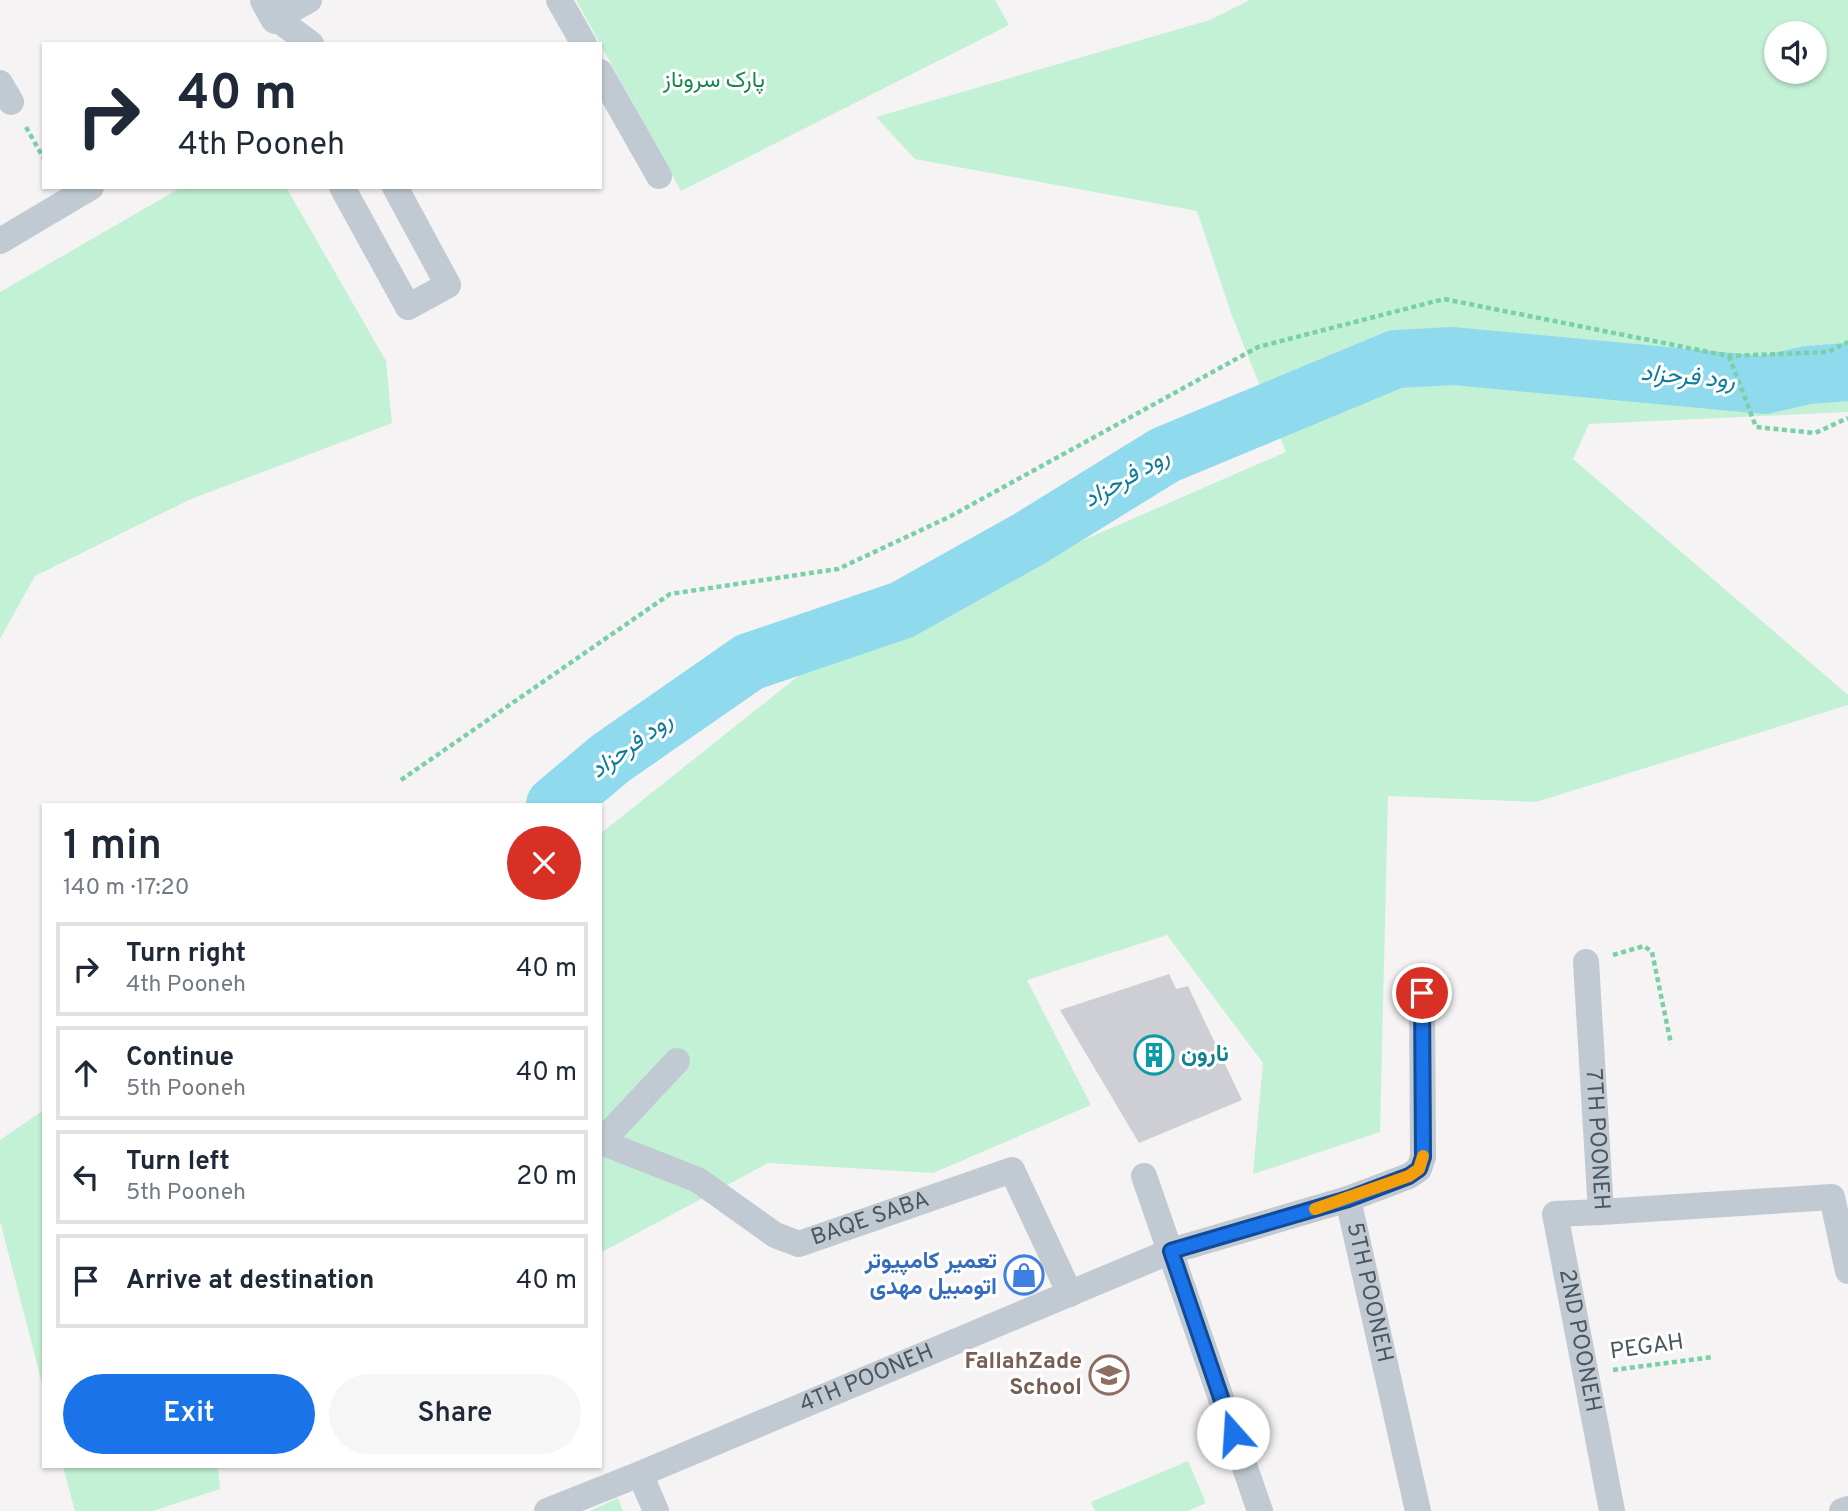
<!DOCTYPE html>
<html lang="en">
<head>
<meta charset="utf-8">
<style>
	:root { --surface:#fff; --page:#f6f6f7; --text:#1f2937; --muted:#747a83; --line:#e0e1e3; --accent:#1a73e8 }
	body { margin:0; font-family:Overpass,Vazirmatn,sans-serif; background:var(--page); color:var(--text); height:100vh; display:flex; flex-direction:column; font-size:26px; white-space:nowrap }
	* { box-sizing:border-box; margin:0 }
	p { font-size:23px; color:var(--muted) }
	.icon { flex:none; width:38px; height:38px; fill:none; stroke:currentColor; stroke-width:2; stroke-linecap:round; stroke-linejoin:round }
	.map { position:relative; flex:1; overflow:hidden }
	.side { position:absolute; left:42px; top:803px; width:560px; height:665px; display:flex; flex-direction:column; background:var(--surface); border-radius:0px; box-shadow:0 2px 5px #0004 }
	.side>* { flex:none }
	.banner { position:absolute; left:42px; top:42px; width:560px; height:147px; border-radius:0px; box-shadow:0 2px 5px #0004; background:#fff; color:var(--text); overflow:hidden }
	.controls { position:absolute; left:1764px; top:21px; display:grid; gap:14px }
	.controls a { display:grid; place-items:center; width:63px; height:63px; border-radius:50%; background:var(--surface); box-shadow:0 2px 5px #0004; font-size:35px }
	.pin { position:absolute; display:grid; place-items:center; width:60px; height:60px; color:#fff; margin:-30px; border:4px solid #fff; border-radius:50%; box-shadow:0 2px 7px #0007 }
	.me { position:absolute; width:77px; margin:-38px; rotate:341deg; stroke-linejoin:round; filter:drop-shadow(0 0 5px #0008) }
	.turn { display:flex; align-items:center; gap:24px; height:147px; padding:0 21px; font-size:32px }
	.turn .icon { width:91px; height:91px; stroke-width:2.5 }
	.turn b { display:block; font-size:49px; line-height:60px }
	.round { display:grid; place-items:center; flex:none; width:74px; height:74px; border-radius:37px; background:var(--page) }
	.overview { display:flex; align-items:center; justify-content:space-between; height:119px; padding:0 21px }
	h1 { font-size:42px; font-weight:600; line-height:52px }
	.button { display:flex; gap:14px; margin-top:auto; padding:14px 21px }
	.button a { flex:1; height:80px; border-radius:42px; background:var(--accent); color:#fff; font-size:28px; font-weight:600; line-height:80px; text-align:center }
	.button a+a { background:var(--page); color:var(--text) }
	ul { padding:0; list-style:none }
	li { display:flex; align-items:center; gap:21px; height:94px; margin:0 14px 10px; padding:0 7px; border:4px solid var(--line); border-radius:0px }
	li div { flex:1 }
	li b { display:block; font-size:26px }
	li em { font-style:normal }
	.map>svg:first-child { display:block }
</style>
</head>
<body>
<div class="map">
<svg width="1848" height="1511" viewBox="0 0 1848 1511">
	<rect width="100%" height="100%" fill="#f5f3f3"/>
	<g fill="#c3f1d5" fill-rule="evenodd">
		<path d="M576 0H995L1009 25 681 191Z"/>
		<path d="M1250 0H1848V412L1589 424 1573 459 1848 695V705L1536 802 1388 796 1380 1132 1253 1174 1263 1063 1167 935 1027 980 1091 1105 933 1173 768 1163 600 1253V834L831 650 1286 452 1231 313 1197 211 915 159 876 117 1210 20ZM1776 33H1815V72H1776Z"/>
		<path d="M182 187H286L386 361 392 423 191 499 35 576 0 639V292Z"/>
		<path d="M44 1110V1391L0 1221V1140Z"/>
		<path d="M1188 1461 1206 1503 1188 1511H1095L1091 1502Z"/>
		<path d="M63 1467H218L220 1489 153 1511H75Z"/>
		<path d="M618 1498 623 1511H590Z"/>
	</g>
	<g fill="none" stroke-linecap="round" stroke-linejoin="round">
		<path stroke="#90daee" stroke-width="58" d="M555 805 611 758 749 662 902 610 1029 539 1165 455 1396 359 1453 356 1764 385 1808 375 1848 372"/>
	</g>
	<path fill="#cdcfd5" d="M1169 974 1176 989 1188 986 1242 1100 1139 1143 1060 1010Z"/>
	<g fill="none" stroke-linecap="round" stroke-linejoin="round">
		<g stroke="#7ad0a6" stroke-width="4.5" stroke-dasharray="5 3.5" stroke-linecap="butt">
			<path d="M26 127 44 159"/>
			<path d="M1729 356 1756 427 1815 433 1848 418"/>
			<path d="M401 780 670 594 838 569 949 517 1258 347 1444 299 1729 356 1828 352 1848 342"/>
			<path d="M1613 955 1644 946 1652 952 1671 1044"/>
			<path d="M1613 1370 1713 1357"/>
		</g>
		<g stroke="#c1cad2" stroke-width="26">
			<path d="M559 0 584 44"/>
			<path d="M276 18 311 44"/>
			<path d="M276 18 309 0"/>
			<path d="M600 72 659 176"/>
			<path d="M0 83 11 102"/>
			<path d="M342 187 408 307 448 285 395 187"/>
			<path d="M0 241 91 187"/>
			<path id="s1" d="M1586 962 1601 1212 1832 1197 1848 1271"/>
			<path id="s2" d="M677 1061 601 1142 698 1180 775 1235 799 1244 1012 1170 1070 1294"/>
			<path d="M1144 1176 1260 1511"/>
			<path id="s3" d="M1348 1199 1418 1511"/>
			<path id="s4" d="M1601 1212 1555 1214 1612 1511"/>
			<path d="M640 1474 656 1511"/>
			<path id="s5" d="M547 1511 640 1474 1171 1251 1348 1199 1409 1176 1419 1169 1423 1157 1422 993"/>
			<path d="M1842 1511 1848 1509"/>
		</g>
		<path stroke="#c1cad2" stroke-width="32" d="M266 0 276 18"/>
	</g>
	<g fill="none" stroke-linecap="round" stroke-linejoin="round">
		<g stroke="#114b97" stroke-width="18">
			<path id="route" d="M1233 1433 1171 1251 1348 1199 1409 1176 1419 1169 1423 1157 1422 993"/>
		</g>
		<use href="#route" stroke="#1a73e8" stroke-width="12"/>
		<path stroke="#f59e0b" stroke-width="12" d="M1315 1209 1409 1176 1419 1169 1423 1156"/>
	</g>
	<defs>
		<g id="building-ring" transform="scale(2.0125)"><circle r="9.5" fill="#fff" stroke="#0f9aa8" stroke-width="1.5"/><path d="M-4-6H4V6H1V3H-1V6H-4ZM-2.5-4.3h1.7v1.8h-1.7ZM.8-4.3h1.7v1.8H.8ZM-2.5-1h1.7V.8h-1.7ZM.8-1h1.7V.8H.8Z" fill="#0f9aa8"/></g>
		<g id="shop-ring" transform="scale(2.0125)"><circle r="9.5" fill="#fff" stroke="#3f7fe0" stroke-width="1.5"/><path d="M-5-2.5h2.3a2.7 3.5 0 0 1 5.4 0H5L5.5 6h-11ZM-1.5-2.5h3a1.5 2.3 0 0 0-3 0Z" fill="#3f7fe0"/></g>
		<g id="school-ring" transform="scale(2.0125)"><circle r="9.5" fill="#fff" stroke="#8d6e63" stroke-width="1.5"/><path d="M0-5L7-2L0 1L-7-2ZM-4 1L0 2.5L4 1V4Q0 6-4 4Z" fill="#8d6e63"/></g>
	</defs>
	<g fill-rule="evenodd">
		<use href="#building-ring" x="1154" y="1055"/>
		<use href="#shop-ring" x="1024" y="1275"/>
		<use href="#school-ring" x="1109" y="1375"/>
	</g>
	<g text-anchor="middle" dominant-baseline="central" stroke-width="6" stroke-linejoin="round" paint-order="stroke">
		<g font-size="23" fill="#17864f" stroke="#fff">
			<text x="714" y="81">پارک سروناز</text>
		</g>
		<g font-size="23" font-weight="bold" fill="#0d838f" stroke="#fff" text-anchor="start">
			<text x="1181" y="1055">نارون</text>
		</g>
		<g font-size="23" fill="#4a5661" stroke="#fff">
			<text stroke="none"><textPath href="#s1" startOffset="178">7TH POONEH</textPath></text>
			<text stroke="none"><textPath href="#s2" startOffset="411">BAQE SABA</textPath></text>
			<text stroke="none"><textPath href="#s3" startOffset="96">5TH POONEH</textPath></text>
			<text stroke="none"><textPath href="#s4" startOffset="175">2ND POONEH</textPath></text>
			<text transform="translate(1647 1348) rotate(-8)">PEGAH</text>
			<text stroke="none"><textPath href="#s5" startOffset="346">4TH POONEH</textPath></text>
		</g>
		<g font-size="23" font-weight="bold" fill="#366cbe" stroke="#fff" text-anchor="end">
			<text x="997" y="1262">تعمیر کامپیوتر<tspan x="997" dy="26">اتومبیل مهدی</tspan></text>
		</g>
		<g font-size="23" font-weight="bold" fill="#785e54" stroke="#fff" text-anchor="end">
			<text x="1082" y="1362">FallahZade<tspan x="1082" dy="26">School</tspan></text>
		</g>
		<g font-size="24" font-style="italic" fill="#0c7c9b" stroke="#fff">
			<text transform="translate(1688 378) rotate(5)">رود فرحزاد</text>
			<text transform="translate(1127 479) rotate(-30)">رود فرحزاد</text>
			<text transform="translate(632 746) rotate(-36)">رود فرحزاد</text>
		</g>
	</g>
</svg>
<div class="controls">
<a><svg class="icon" aria-label="sound" viewBox="0 0 24 24"><path d="M4 9h4l5-4v14l-5-4H4zM17 9q2 3 0 6"/></svg></a>
</div>
<div class="pin" style="left:1422px;top:993px;background:#d93025"><svg class="icon" aria-label="arrive" viewBox="0 0 24 24"><path d="M6 21V4h12l-3 4 3 4H6"/></svg></div>
<svg class="me" style="left:1233px;top:1433px" viewBox="-20 -20 40 40"><circle r="19" fill="#fff"/><path d="M0-13L10 11 0 6-10 11z" fill="#1a73e8"/></svg>
<div class="banner">
<div class="turn"><svg class="icon" aria-label="right" viewBox="0 0 24 24"><path d="M7 20v-9h11M14 6l5 5-5 5"/></svg><div><b>40 m</b>4th Pooneh</div></div>
</div>
<section class="side">
<div class="overview"><div><h1>1 min</h1><p>140 m · 17:20</p></div><a class="round" style="background:#d93025;color:#fff"><svg class="icon" aria-label="close" viewBox="0 0 24 24"><path d="M6 6l12 12M18 6L6 18"/></svg></a></div>
<ul>
<li><svg class="icon" aria-label="right" viewBox="0 0 24 24"><path d="M7 20v-9h11M14 6l5 5-5 5"/></svg><div><b>Turn right</b><p>4th Pooneh</p></div><em>40 m</em></li>
<li><svg class="icon" aria-label="ahead" viewBox="0 0 24 24"><path d="M12 20V5M6 11l6-6 6 6"/></svg><div><b>Continue</b><p>5th Pooneh</p></div><em>40 m</em></li>
<li><svg class="icon" aria-label="left" viewBox="0 0 24 24"><path d="M17 20v-9H6M10 6l-5 5 5 5"/></svg><div><b>Turn left</b><p>5th Pooneh</p></div><em>20 m</em></li>
<li><svg class="icon" aria-label="arrive" viewBox="0 0 24 24"><path d="M6 21V4h12l-3 4 3 4H6"/></svg><div><b>Arrive at destination</b></div><em>40 m</em></li>
</ul>
<div class="button"><a>Exit</a><a>Share</a></div>
</section>
</div>
</body>
</html>
